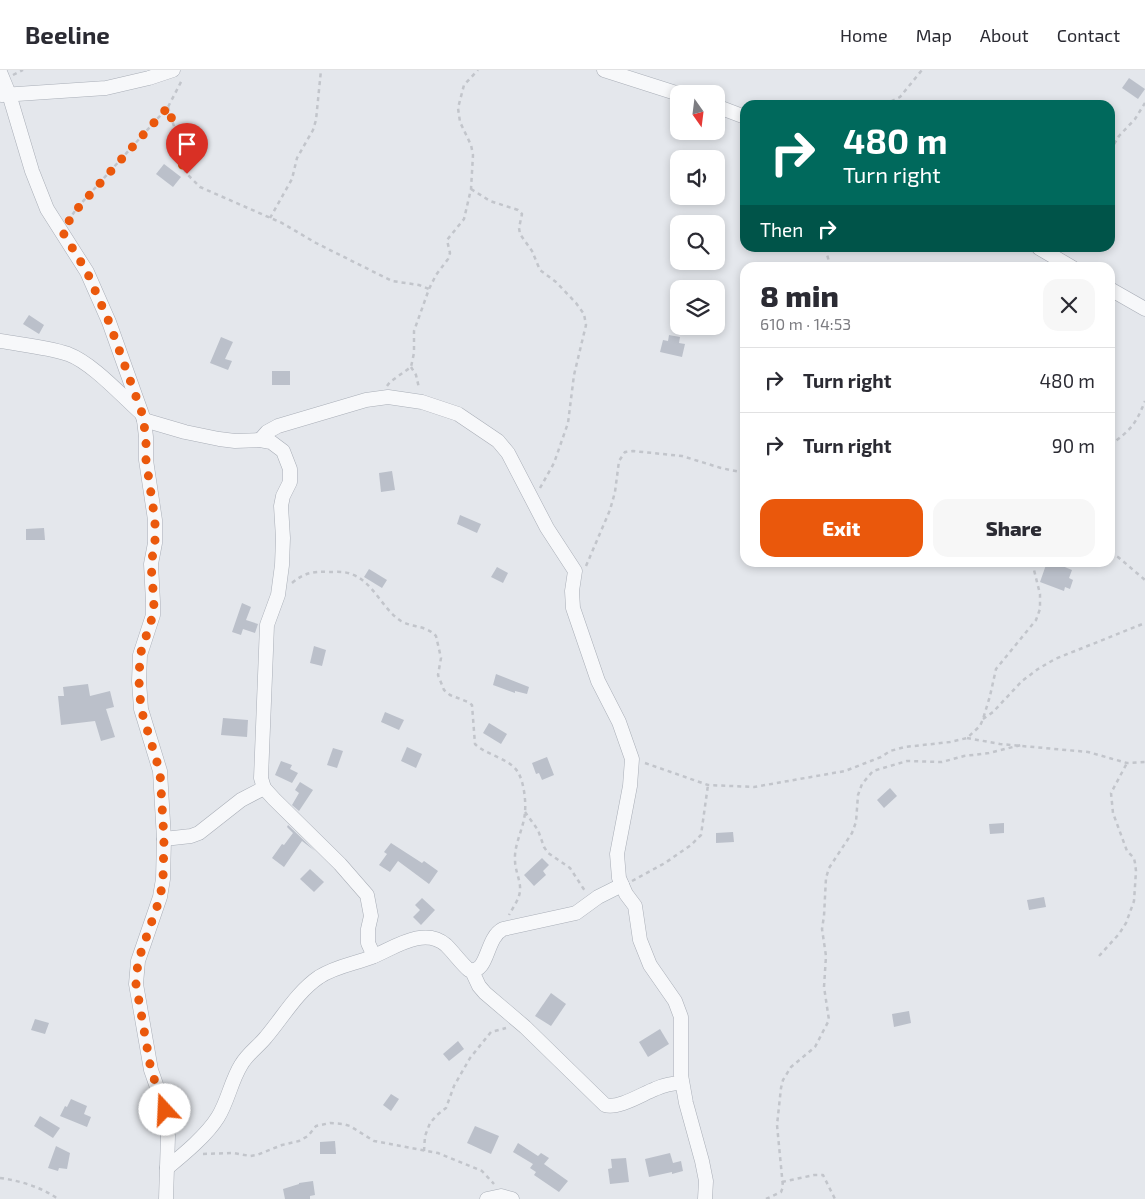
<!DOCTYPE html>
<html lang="en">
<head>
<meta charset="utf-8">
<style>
	:root { --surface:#fff; --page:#f7f7f7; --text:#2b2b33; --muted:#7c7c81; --line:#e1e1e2; --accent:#ea580c }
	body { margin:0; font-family:"Exo 2",sans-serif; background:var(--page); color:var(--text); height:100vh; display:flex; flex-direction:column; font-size:19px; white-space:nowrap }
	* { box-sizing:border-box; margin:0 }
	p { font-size:16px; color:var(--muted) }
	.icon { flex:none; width:28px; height:28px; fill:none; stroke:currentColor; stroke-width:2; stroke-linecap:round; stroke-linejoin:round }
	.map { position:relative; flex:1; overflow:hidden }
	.side { position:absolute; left:740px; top:192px; width:375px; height:305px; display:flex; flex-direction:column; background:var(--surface); border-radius:15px; box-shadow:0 2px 8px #0003 }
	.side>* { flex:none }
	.hud { position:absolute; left:740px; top:30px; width:375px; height:152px; border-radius:15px; box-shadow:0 2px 8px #0003; background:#00695c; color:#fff; overflow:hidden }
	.needle { width:32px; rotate:166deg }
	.controls { position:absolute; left:670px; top:15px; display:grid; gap:10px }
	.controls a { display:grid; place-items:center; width:55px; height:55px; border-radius:10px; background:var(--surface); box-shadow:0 2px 8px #0003; font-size:25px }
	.pin { position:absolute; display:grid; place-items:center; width:42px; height:42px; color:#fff; margin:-51px -21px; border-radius:50% 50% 50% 0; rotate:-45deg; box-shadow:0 0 5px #0007 }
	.pin .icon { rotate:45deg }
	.me { position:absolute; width:55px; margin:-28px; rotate:340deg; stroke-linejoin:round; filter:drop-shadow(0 0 4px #0008) }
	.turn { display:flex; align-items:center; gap:18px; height:105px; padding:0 20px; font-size:22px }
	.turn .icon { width:65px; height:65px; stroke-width:2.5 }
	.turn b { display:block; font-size:35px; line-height:42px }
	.then { display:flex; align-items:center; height:48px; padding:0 20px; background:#0003; gap:10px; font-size:19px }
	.round { display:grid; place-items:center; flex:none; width:52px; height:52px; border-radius:15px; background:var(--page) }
	.summary { display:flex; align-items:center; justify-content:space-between; height:85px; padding:0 20px }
	h1 { font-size:30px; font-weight:800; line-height:38px }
	.cta { display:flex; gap:10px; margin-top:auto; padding:10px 20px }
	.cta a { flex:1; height:58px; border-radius:15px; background:var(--accent); color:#fff; font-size:20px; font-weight:800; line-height:58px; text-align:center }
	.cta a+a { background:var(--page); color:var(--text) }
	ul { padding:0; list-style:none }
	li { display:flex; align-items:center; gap:15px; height:65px; padding:0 20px; border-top:1px solid var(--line) }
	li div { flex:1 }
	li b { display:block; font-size:19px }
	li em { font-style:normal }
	header { display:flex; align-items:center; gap:30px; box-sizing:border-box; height:70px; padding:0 25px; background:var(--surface); border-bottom:1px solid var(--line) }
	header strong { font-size:24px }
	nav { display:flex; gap:28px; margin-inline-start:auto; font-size:18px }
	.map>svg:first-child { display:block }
</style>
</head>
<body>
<header>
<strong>Beeline</strong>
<nav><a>Home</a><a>Map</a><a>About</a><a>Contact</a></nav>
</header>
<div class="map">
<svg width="1145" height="1129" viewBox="0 0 1145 1129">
	<rect width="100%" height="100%" fill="#e4e7ec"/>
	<g fill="#bbc0ca">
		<path d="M1129 8 1145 19 1138 29 1122 18Z"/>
		<path d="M164 94 181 107 173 117 156 104Z"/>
		<path d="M29 245 44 255 39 264 23 254Z"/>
		<path d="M669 265 680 267 679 273 685 274 682 287 660 282 663 270 668 271Z"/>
		<path d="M221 267 233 272 225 289 232 291 228 300 210 293Z"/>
		<rect x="272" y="301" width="18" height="14"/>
		<path d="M392 401 395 420 381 422 379 403Z"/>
		<path d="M460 445 481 454 477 463 457 454Z"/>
		<path d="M44 458 45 470H26V459Z"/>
		<path d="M1047 492H1061L1060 495 1072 500 1069 508 1073 510 1070 519 1065 517 1064 521 1040 512Z"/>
		<path d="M497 497 508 503 503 513 491 507Z"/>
		<path d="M369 499 387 510 382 518 364 507Z"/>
		<path d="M242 533 251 537 246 550 258 554 255 563 243 559 241 565 232 562Z"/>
		<path d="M314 576 326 580 322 596 310 593Z"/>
		<path d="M496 604 529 617 527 624 515 621V623L493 615Z"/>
		<path d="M88 614 90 626 110 621 114 637 106 639 115 667 101 671 95 651 61 655 58 626H64L63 617Z"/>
		<path d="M385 642 404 650 399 660 381 652Z"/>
		<path d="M223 648 248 650 247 667 221 665Z"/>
		<path d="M489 653 507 664 501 674 483 663Z"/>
		<path d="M407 677 422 684 416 698 401 691Z"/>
		<path d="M333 678 343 681 337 698 327 695Z"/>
		<path d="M547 687 554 705 542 710 539 703 536 704 532 693Z"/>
		<path d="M281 691 292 695 290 699 298 703 292 713 275 705Z"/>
		<path d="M300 712 313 720 299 741 292 735 299 723 295 720Z"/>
		<path d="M890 718 897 726 884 738 877 730Z"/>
		<path d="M1004 753V763L990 764 989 754Z"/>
		<path d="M288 755 315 781 302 771 284 797 272 788 282 774 284 775 293 763 287 757Z"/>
		<path d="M733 762 734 772 716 773V763Z"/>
		<path d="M391 773 422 793 424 791 438 801 429 814 398 791 390 802 379 795 387 784 384 782Z"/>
		<path d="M542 788 549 795 543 801 546 805 534 816 524 805Z"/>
		<path d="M310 799 324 812 314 822 300 809Z"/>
		<path d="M1044 827 1046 837 1029 840 1027 830Z"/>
		<path d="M422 828 435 840 421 855 413 847 420 840 415 835Z"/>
		<path d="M551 923 566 934 551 956 535 946Z"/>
		<path d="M909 941 911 953 894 957 892 944Z"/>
		<path d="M35 949 49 953 45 964 31 960Z"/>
		<path d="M660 959 669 974 648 987 639 972Z"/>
		<path d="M458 971 464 979 449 991 443 984Z"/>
		<path d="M391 1024 399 1029 391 1041 383 1035Z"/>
		<path d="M71 1029 87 1036 84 1044 91 1047 87 1057 60 1046 65 1036 67 1037Z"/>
		<path d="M40 1046 60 1058 53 1068 34 1056Z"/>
		<path d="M475 1056 499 1066 491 1084 467 1073Z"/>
		<path d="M335 1071 336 1084H320V1072Z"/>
		<path d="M518 1073 538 1086 541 1083 549 1088 544 1094 568 1111 559 1122 534 1105 536 1102 530 1098 533 1094 513 1082Z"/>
		<path d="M56 1076 70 1083 67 1099 59 1098 58 1101 48 1098Z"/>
		<path d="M670 1083 673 1093 681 1091 683 1101 672 1104V1102L649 1107 645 1089Z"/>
		<path d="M626 1088 629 1112 610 1114 608 1099 612 1098 611 1089Z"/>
		<path d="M313 1111 315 1125 310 1126V1129H285L283 1119 299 1114V1113Z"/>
	</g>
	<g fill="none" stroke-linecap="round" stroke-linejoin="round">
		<g stroke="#a9aeb7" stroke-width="15">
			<g id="minor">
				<path d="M604 0 679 24"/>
				<path d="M0 2 9 24 32 101 47 139 87 202 109 252 144 350 146 367V390L155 450V473L151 494 153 532V545L140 585 139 611 141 639 160 701 164 769 163 809 160 827 138 891 136 914 151 1000 165 1040 168 1066 166 1129"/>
				<path d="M2 25 106 18 149 8 173 0"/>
				<path d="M716 36 745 47"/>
				<path d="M1039 178 1073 198"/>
				<path d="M1110 219 1145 239"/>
				<path d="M0 271C23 275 46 277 68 284 92 293 120 324 140 342"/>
				<path d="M144 350 185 362 219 369 235 371 260 370 271 372 283 381 290 399V412L283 426 281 436 283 468 282 495 278 525 267 555 261 708 264 718 274 729 340 794 367 825 371 846 368 859V873L374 886"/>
				<path d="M260 370 267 362 278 356 366 330 388 327 422 332 458 344 498 371 508 383 547 458 575 501 572 521 573 538 598 611 619 652 632 689 630 716 617 784 619 808 626 824 635 836 640 870 650 895 675 931 681 947V1005L686 1033 702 1091 706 1111 705 1129"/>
				<path d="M164 769 191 766 199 763 241 730 264 718"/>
				<path d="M472 901 479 916 485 923 525 957 605 1035C619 1039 642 1024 655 1019 664 1015 673 1013 682 1013"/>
				<path d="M167 1098C184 1084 207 1065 218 1047 228 1031 231 1011 241 995 248 983 258 977 266 967 283 947 297 922 319 907 336 896 354 894 372 887 394 878 424 856 446 875 454 883 461 893 469 900 489 904 485 868 503 859L576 843 598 827 622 815"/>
				<path d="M487 1129 501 1126 512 1129"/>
			</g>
		</g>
		<g stroke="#c2c5cb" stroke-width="2.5" stroke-dasharray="4 4" stroke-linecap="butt">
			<path d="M13 5 23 0"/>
			<path d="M884 35 900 27 922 0"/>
			<path d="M168 37 177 66 182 94 187 104 200 117 282 153 316 173 392 211 419 215 429 219"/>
			<path d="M1110 81 1119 66 1135 49 1145 33"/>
			<path d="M471 119 490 131 518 140 522 144 519 158 520 164 532 181 540 200 556 212 576 233 584 244 586 255 574 305 568 353 554 393 540 418"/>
			<path d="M270 148 292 109 297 88 313 60 316 50 321 0"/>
			<path d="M68 151 77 138 168 37 182 10"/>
			<path d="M825 178 831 198"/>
			<path d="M411 297 416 305 419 318"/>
			<path d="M387 316 390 312 411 297 414 283V261L429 219 436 205 448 189 450 183 447 170 464 149 471 119 473 85 471 75 460 52 458 38 464 15 478 0"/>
			<path d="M1110 375C1130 361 1136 354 1145 331"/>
			<path d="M1110 483 1118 487 1145 510"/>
			<path d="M586 496 610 440 615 422 619 391 625 382 633 381 682 386 721 398 745 403"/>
			<path d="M292 513C304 503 313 501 328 502 335 502 344 501 351 504 373 511 382 539 401 551 413 558 426 555 436 566L441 588 438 605 444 620 450 625 468 632 472 635 475 674C487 686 511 688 519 704 524 714 526 731 525 742 524 758 514 774 515 790 515 801 521 811 520 821 519 830 513 837 509 845"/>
			<path d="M983 649 993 642 1022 611 1038 599 1055 589 1145 553"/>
			<path d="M967 668 1000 674 1088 682 1127 693 1145 692"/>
			<path d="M645 693 708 715 754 717 845 701 881 687 890 681 905 677 950 672 967 668 980 656 983 649 990 626 996 599 1036 550 1040 539V524L1032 492"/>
			<path d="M525 742 538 760 544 777 548 783 570 798 585 821"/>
			<path d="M632 811 665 793 691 775 701 765 708 715"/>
			<path d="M1099 886 1119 864 1126 853 1134 831 1136 801 1135 793 1134 788 1127 781 1113 743 1111 723 1127 693"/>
			<path d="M424 1081 425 1066 430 1053 437 1045 446 1038 454 1016 470 988 491 962 506 958"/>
			<path d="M203 1084 234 1083 250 1086 257 1085 282 1075 299 1071 308 1066 316 1056 330 1053 343 1054 350 1056 374 1071 438 1083 482 1101 494 1114"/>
			<path d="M0 1108C21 1111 41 1117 58 1129"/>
			<path d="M782 1112 814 1105H823L835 1129"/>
			<path d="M766 1129 781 1122 783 1117 777 1055 781 1018 783 1010 791 997 815 977 829 950 824 917 826 886 822 859 824 846 826 808 829 798 852 763 856 752 858 725 862 714 873 701 907 691 942 692 964 686 989 683 1021 675"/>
		</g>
		<use href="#minor" stroke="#f7f8fa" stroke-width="14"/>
	</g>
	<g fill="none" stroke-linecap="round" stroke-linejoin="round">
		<path stroke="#ea580c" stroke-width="9" stroke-dasharray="0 16.2" d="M165 1040 151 1000 136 914 138 891 160 828 163 809 164 769 160 702 141 639 139 611 140 585 153 545 154 532 151 494 155 473V450L146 390V367L142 343 109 252 87 202 62 161 78 138 168 37 177 66 182 94 187 104"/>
	</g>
</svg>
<div class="controls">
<a><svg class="needle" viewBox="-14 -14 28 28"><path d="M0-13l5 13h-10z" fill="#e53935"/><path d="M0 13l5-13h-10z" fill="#7c7c81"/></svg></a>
<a><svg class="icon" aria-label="sound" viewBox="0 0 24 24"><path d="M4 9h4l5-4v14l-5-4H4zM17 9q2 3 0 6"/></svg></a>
<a><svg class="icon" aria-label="search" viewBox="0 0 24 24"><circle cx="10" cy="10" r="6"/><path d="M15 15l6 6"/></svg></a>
<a><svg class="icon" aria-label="layers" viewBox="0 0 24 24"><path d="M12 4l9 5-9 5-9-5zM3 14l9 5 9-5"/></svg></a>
</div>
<div class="pin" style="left:187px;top:104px;background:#d93025"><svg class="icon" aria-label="arrive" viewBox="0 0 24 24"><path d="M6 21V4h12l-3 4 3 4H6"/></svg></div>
<svg class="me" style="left:165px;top:1040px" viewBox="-20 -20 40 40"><circle r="19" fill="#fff"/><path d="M0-13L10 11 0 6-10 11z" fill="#ea580c"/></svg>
<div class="hud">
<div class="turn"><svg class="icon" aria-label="right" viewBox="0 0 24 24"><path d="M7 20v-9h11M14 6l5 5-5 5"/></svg><div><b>480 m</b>Turn right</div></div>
<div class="then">Then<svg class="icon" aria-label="right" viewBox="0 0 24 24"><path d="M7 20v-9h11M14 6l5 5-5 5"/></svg></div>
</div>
<section class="side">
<div class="summary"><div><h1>8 min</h1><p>610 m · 14:53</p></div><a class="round"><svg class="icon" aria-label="close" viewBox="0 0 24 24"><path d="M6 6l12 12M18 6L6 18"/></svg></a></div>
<ul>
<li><svg class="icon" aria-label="right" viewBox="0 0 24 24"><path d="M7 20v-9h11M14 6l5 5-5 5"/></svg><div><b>Turn right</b></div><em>480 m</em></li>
<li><svg class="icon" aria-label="right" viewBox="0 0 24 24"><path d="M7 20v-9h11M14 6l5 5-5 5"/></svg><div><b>Turn right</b></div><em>90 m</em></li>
</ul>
<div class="cta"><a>Exit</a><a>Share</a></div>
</section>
</div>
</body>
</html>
